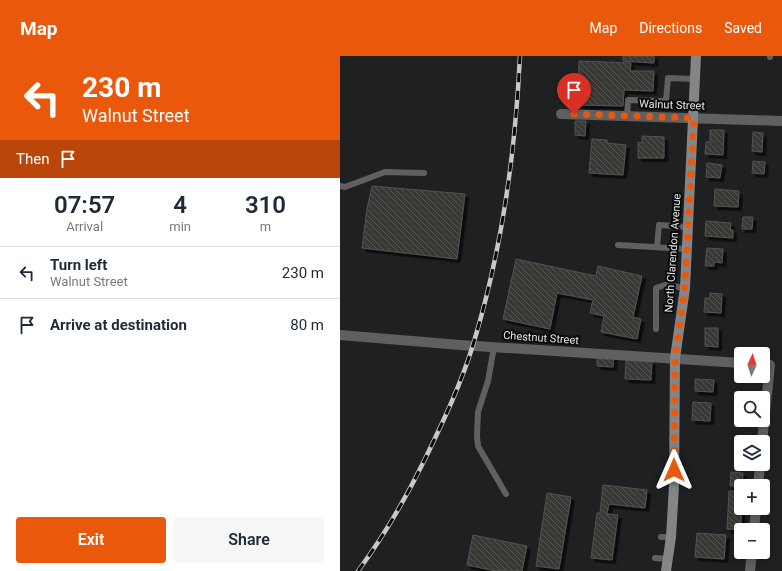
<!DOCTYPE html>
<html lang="en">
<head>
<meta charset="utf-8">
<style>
	:root { --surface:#fff; --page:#f6f6f7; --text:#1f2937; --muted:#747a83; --line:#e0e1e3; --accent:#ea580c }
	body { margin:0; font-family:Roboto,sans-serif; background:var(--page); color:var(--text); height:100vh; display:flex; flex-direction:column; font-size:15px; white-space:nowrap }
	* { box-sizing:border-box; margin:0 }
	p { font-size:13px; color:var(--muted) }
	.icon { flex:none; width:22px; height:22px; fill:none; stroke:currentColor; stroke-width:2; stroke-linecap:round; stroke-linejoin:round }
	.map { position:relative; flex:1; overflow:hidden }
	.details { display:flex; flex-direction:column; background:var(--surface); width:340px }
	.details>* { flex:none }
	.hud { background:#ea580c; color:#fff; overflow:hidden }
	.needle { width:26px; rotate:3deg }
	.controls { position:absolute; left:394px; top:291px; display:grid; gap:8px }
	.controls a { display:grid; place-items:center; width:36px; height:36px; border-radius:4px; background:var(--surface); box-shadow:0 2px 6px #0003; font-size:20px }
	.pin { position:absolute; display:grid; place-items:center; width:34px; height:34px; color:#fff; margin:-41px -17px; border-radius:50% 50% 50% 0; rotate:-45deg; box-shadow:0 0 4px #0007 }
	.pin .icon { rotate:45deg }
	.me { position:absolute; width:44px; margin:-22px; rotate:0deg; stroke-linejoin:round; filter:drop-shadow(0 0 3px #0008) }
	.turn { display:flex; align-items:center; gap:14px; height:84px; padding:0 16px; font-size:18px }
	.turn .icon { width:52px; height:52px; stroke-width:2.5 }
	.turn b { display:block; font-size:28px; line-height:34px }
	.then { display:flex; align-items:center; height:38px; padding:0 16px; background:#0003; gap:8px; font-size:15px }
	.eta { display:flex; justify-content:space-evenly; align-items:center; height:68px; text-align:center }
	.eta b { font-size:24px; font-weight:600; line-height:28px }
	.action { display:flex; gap:8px; margin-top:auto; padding:8px 16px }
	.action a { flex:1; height:46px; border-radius:4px; background:var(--accent); color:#fff; font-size:16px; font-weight:600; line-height:46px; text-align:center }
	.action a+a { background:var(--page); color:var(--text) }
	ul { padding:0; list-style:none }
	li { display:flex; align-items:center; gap:12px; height:52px; padding:0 16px; border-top:1px solid var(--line) }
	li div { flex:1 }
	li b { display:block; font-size:15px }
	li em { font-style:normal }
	header { display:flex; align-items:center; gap:24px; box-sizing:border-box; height:56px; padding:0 20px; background:var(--accent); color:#fff }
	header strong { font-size:19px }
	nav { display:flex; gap:22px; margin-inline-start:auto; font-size:14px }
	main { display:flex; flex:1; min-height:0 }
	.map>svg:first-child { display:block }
</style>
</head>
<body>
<header>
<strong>Map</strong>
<nav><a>Map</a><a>Directions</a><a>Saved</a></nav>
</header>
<main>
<section class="details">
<div class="hud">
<div class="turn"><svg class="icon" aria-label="left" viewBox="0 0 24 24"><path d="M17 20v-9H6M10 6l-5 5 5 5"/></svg><div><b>230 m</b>Walnut Street</div></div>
<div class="then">Then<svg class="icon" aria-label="arrive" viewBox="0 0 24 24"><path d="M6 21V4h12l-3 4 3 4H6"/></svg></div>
</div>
<div class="eta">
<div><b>07:57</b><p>Arrival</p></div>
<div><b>4</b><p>min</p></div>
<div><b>310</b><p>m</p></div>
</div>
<ul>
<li><svg class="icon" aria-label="left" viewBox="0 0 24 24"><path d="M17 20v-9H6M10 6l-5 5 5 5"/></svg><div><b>Turn left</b><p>Walnut Street</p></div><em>230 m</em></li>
<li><svg class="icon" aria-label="arrive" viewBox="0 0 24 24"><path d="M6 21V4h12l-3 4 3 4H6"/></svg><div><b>Arrive at destination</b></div><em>80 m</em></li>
</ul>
<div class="action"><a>Exit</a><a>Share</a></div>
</section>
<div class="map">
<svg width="442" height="515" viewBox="0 0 442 515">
	<defs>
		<pattern id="building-back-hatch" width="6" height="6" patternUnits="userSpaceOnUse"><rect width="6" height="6" fill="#393735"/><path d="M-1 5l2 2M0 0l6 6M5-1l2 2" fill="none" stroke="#565452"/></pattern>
		<filter id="shadow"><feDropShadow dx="3.5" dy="3.5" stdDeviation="0" flood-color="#0009"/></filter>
	</defs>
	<rect width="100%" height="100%" fill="#1e2022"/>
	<g fill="url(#building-back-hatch)" stroke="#545350" filter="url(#shadow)">
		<path d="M283 0H314V7L283 5Z"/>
		<path d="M239 5 291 7 290 15H314L313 35 284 34 283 50 238 49Z"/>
		<path d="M235 65H246L245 80 235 79Z"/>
		<path d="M370 74H384L383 99 365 98 366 86H370Z"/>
		<path d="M413 76 423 77 422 96 412 95Z"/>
		<path d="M302 80 324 81V102H298V86L302 87Z"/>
		<path d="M252 83 267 84V87L286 89 283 119 249 117Z"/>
		<path d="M413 105 425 106 424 118 412 117Z"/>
		<path d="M367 107 382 109 380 122 366 121Z"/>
		<path d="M32 130 125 138 117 203 22 192 27 153Z"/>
		<path d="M375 133 399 135 398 151 374 150Z"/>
		<path d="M403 161H413L412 173H402Z"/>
		<path d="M366 165 391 167 390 174H393V182L365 180Z"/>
		<path d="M367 192 383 193 382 207 374 206V210H365Z"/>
		<path d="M176 203 256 220 258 210 302 220 293 261 301 263 297 283 261 276 264 260 250 257 253 244 217 237 210 273 163 263Z"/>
		<path d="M370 237 382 238 381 257 364 256 365 242H370Z"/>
		<path d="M365 272H378V291L365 290Z"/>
		<path d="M257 299 274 300 273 311 257 310Z"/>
		<path d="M286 304 312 305 311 324 285 323Z"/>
		<path d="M355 323 374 324 373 336 355 335Z"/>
		<path d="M353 346 371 347 370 365 352 364Z"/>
		<path d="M391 416 403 417 402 430H390Z"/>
		<path d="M263 429 307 434 305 452 269 448 267 458 278 459 272 504 251 502 257 457H260Z"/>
		<path d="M389 435 401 436V474L387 473Z"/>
		<path d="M207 437 231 441 219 513 196 510Z"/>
		<path d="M357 477 386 479 384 503 355 501Z"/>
		<path d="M133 479 187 490 182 515H156L127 509Z"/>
	</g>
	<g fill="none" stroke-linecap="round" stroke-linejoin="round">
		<g stroke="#606062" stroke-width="6">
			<path d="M430 1V0"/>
			<path d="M287 60 288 44 326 45 328 22 355 23"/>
			<path d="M0 130 5 131 45 116 84 117"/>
			<path d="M278 189 347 193"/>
			<path d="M317 191 319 169 348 171"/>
			<path d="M316 273V232L325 229 345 232"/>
			<path d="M154 291 148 325 138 356 137 380 138 390 166 438"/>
			<path d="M321 481H331"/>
			<path d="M315 502 328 503"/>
		</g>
		<g stroke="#606062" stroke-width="10">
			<path d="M221 58 442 65"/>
			<path d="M0 279 120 289 401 307"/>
			<path d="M422 386 430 309H423"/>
			<path d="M418 430 420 408"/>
			<path d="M414 474 416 452"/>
			<path d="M410 515 412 496"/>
		</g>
		<path stroke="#848587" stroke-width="10" d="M326 515 331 481 334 430 335 302 345 232 356 0"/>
		<g stroke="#c7c8c9" stroke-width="4.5">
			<path id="rail" d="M18 515C44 480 66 442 85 403 103 366 121 328 133 289 162 193 175 100 180 0"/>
		</g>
		<use href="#rail" stroke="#090a0b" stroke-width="3" stroke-dasharray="9" stroke-linecap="butt"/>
	</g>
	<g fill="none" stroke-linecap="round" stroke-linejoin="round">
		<path stroke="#ea580c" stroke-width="7" stroke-dasharray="0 12.6" d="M234 58 354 62 345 232 335 302 334 414"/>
	</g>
	<g text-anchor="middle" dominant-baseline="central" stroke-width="4" stroke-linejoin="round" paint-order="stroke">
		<g font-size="11" fill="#e6e7e8" stroke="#090a0b">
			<text transform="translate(332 49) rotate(2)">Walnut Street</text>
			<text transform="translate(333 197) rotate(-86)">North Clarendon Avenue</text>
			<text transform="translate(201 282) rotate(4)">Chestnut Street</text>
		</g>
	</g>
</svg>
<div class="controls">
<a><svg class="needle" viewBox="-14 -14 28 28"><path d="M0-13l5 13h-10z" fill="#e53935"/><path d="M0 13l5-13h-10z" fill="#747a83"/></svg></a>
<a><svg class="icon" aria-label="search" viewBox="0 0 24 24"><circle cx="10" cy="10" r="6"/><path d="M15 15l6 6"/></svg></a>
<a><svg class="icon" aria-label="layers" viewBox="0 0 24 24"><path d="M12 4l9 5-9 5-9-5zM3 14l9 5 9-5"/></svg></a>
<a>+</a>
<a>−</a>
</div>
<div class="pin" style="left:234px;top:58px;background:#d93025"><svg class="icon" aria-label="arrive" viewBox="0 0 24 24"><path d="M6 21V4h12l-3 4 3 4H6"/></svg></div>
<svg class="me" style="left:334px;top:414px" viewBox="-20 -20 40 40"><path d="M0-17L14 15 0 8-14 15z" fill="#ea580c" stroke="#fff" stroke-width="4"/></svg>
</div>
</main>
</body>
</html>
